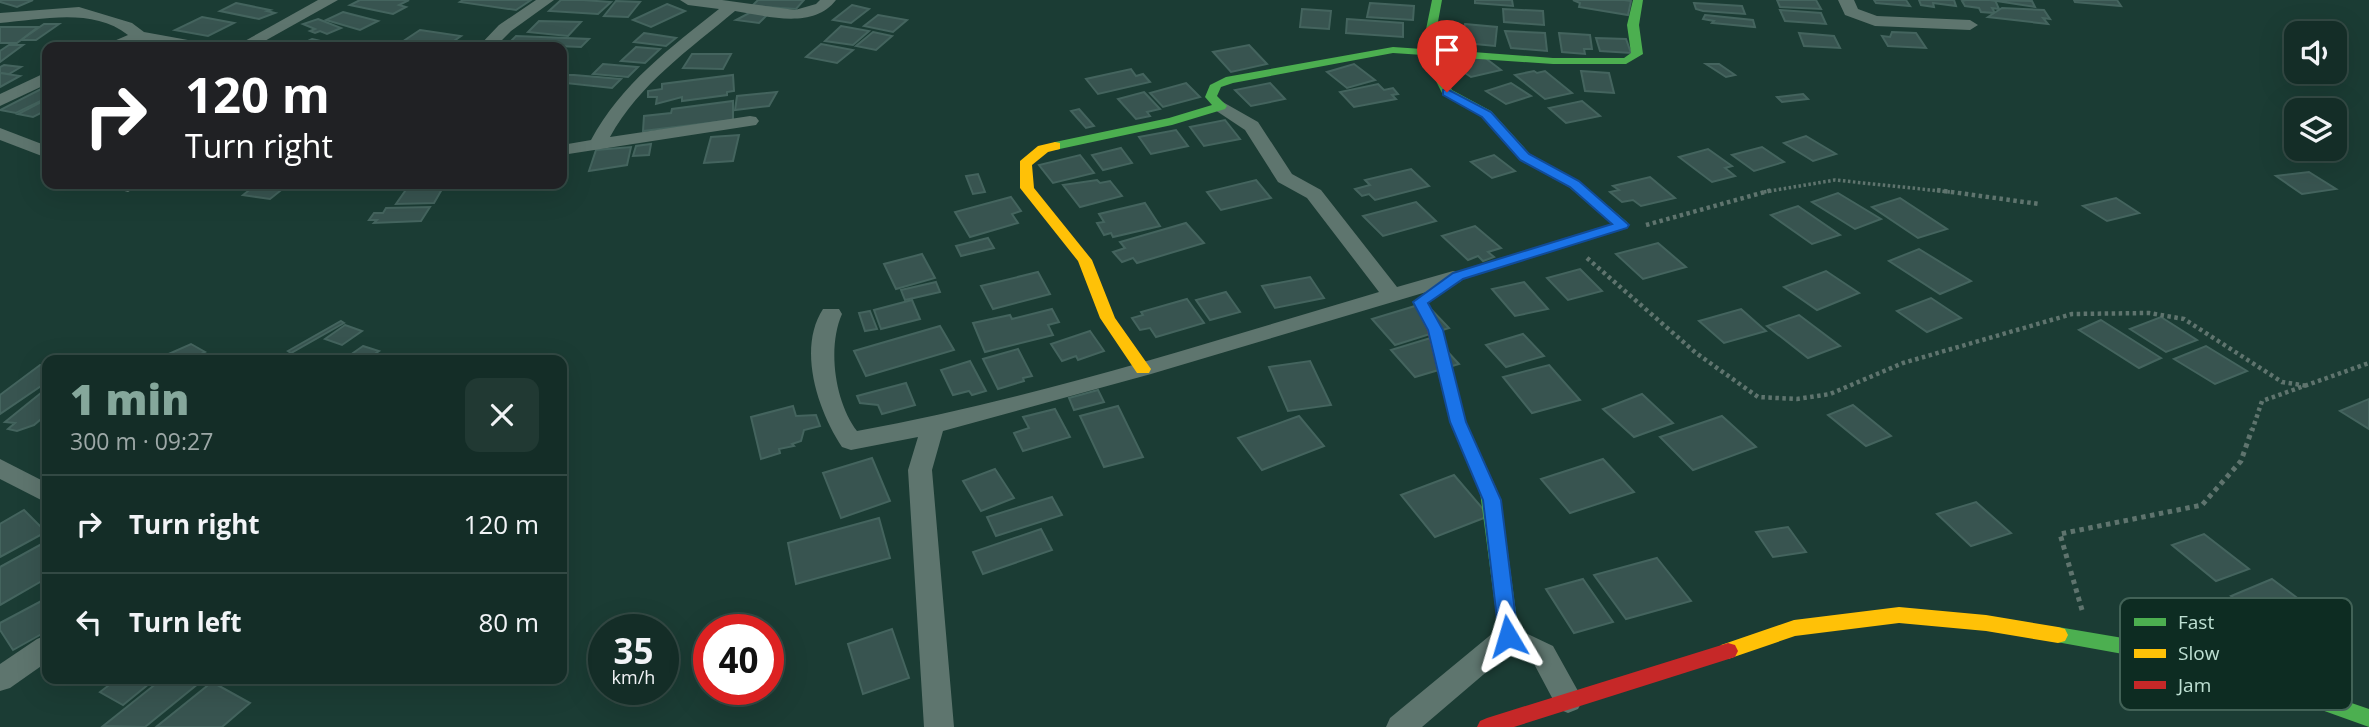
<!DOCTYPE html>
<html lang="en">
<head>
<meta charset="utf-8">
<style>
	:root { --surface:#142d27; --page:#213933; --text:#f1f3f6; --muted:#9da8a7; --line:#334944; --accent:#85a79b }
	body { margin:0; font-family:"Open Sans",sans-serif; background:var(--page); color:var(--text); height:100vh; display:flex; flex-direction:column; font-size:26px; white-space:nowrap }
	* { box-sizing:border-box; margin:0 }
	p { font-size:23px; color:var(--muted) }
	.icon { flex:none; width:38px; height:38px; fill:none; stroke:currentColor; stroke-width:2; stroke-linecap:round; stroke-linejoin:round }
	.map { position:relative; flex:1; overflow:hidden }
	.panel { position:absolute; left:42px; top:355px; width:525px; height:329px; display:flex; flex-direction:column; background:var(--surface); border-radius:14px; box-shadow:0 7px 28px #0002,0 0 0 2px var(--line) }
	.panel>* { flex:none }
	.guide { position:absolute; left:42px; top:42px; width:525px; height:147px; border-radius:14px; box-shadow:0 7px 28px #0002,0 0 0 2px var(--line); background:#202124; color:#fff; overflow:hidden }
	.buttons { position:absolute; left:2284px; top:21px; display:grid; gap:14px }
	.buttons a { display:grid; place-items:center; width:63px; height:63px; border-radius:14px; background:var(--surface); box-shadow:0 7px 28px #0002,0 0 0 2px var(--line); font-size:35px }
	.speed { position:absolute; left:588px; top:614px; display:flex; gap:14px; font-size:35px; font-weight:700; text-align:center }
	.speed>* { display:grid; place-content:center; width:91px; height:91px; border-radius:50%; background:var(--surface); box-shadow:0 7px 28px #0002,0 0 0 2px var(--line); line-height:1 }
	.speed small { font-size:18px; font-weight:400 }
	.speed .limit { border:10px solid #d22; background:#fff; color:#111 }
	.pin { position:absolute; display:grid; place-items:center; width:60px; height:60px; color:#fff; margin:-72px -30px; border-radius:50% 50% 50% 0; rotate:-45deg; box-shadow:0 0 7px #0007 }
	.pin .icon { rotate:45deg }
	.me { position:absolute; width:77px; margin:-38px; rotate:353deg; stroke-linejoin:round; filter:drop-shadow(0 0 5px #0008) }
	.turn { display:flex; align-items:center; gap:24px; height:147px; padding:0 28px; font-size:32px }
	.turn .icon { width:91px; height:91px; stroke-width:2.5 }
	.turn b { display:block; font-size:49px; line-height:60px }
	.round { display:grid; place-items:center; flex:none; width:74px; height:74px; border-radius:14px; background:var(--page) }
	.overview { display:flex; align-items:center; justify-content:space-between; height:119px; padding:0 28px }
	h1 { font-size:42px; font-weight:800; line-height:52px; color:var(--accent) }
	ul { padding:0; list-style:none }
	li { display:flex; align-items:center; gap:21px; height:98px; padding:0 28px; border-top:2px solid var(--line) }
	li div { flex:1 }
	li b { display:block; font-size:26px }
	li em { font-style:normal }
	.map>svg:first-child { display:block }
</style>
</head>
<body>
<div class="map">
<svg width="2369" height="727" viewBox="0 0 2369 727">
	<rect width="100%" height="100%" fill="#1b3c34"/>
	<g fill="#385450" stroke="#44645e" stroke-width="2">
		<path d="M33 0 17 7 0 2 1 0Z"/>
		<path d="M360 0H409L399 5 406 7 393 14 350 5Z"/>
		<path d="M463 0H531L516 10 460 2Z"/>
		<path d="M561 0H583L611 2 598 14 549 11Z"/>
		<path d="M758 0H804L796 9 752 6Z"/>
		<path d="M1475 0H1512L1513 6 1475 3Z"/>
		<path d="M1573 0H1624L1631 1 1628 15 1579 7 1580 3Z"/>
		<path d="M1777 0H1816L1821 9 1780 7Z"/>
		<path d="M1874 0H1906L1910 6 1876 3Z"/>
		<path d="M1919 0H1954L1956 6 1933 3 1934 7 1921 5Z"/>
		<path d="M1966 0H1995L1999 9 1992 8 1995 13 1981 12 1979 8 1965 6 1962 1Z"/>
		<path d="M1990 0 2032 1 2035 7Z"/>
		<path d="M2074 0H2117L2121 6 2075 2Z"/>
		<path d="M616 1 640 2 628 17 604 16Z"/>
		<path d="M236 3 270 10 267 11 275 13 259 19 220 11Z"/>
		<path d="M1370 3 1414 6 1413 20 1367 17Z"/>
		<path d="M1694 3 1742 6 1745 14 1703 11 1696 9Z"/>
		<path d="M667 4 685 11 651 27 633 20Z"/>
		<path d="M852 5 869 9 851 23 833 20Z"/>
		<path d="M2002 8 2044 10 2050 19 2043 18 2048 24 1988 17Z"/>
		<path d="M1302 9 1331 11 1329 29 1300 27Z"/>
		<path d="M1503 9 1543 11 1544 25 1504 22Z"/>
		<path d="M1780 10 1821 13 1826 24 1785 21Z"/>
		<path d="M343 12 378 21 360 30 326 20Z"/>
		<path d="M751 12 768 14 759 23 736 20Z"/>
		<path d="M878 15 907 20 893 32 864 26Z"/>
		<path d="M1705 15 1753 20 1755 27 1712 23 1714 21 1703 19Z"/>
		<path d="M202 17 234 23 208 36 175 30Z"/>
		<path d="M318 19 341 28 327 34 320 31 315 33 310 31 315 29 303 24Z"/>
		<path d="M1347 19 1403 23V37L1346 33Z"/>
		<path d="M539 21 581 22 568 36 528 32Z"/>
		<path d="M44 24H59L36 40H21Z"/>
		<path d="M1465 24 1497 27 1495 46 1465 43 1466 38 1456 37 1457 31 1464 32Z"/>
		<path d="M841 26 869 31 853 45 825 41Z"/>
		<path d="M0 27H38L17 43H0Z"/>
		<path d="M420 30 461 36 445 47 399 44Z"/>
		<path d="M1505 31 1545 33 1547 51 1511 48Z"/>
		<path d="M873 32 892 36 876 50 856 46Z"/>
		<path d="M1892 32 1916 33 1926 48 1888 46 1882 36 1890 37Z"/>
		<path d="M644 33 676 38 666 46 634 42Z"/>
		<path d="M1559 33 1590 35 1592 49H1584L1585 54 1562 52Z"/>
		<path d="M1799 33 1834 36 1840 48 1804 46Z"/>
		<path d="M516 36 589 39 581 47 508 44Z"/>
		<path d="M1596 38 1626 39 1631 53 1600 51Z"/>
		<path d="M312 39 346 47H295Z"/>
		<path d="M821 44 853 50 837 63 806 57Z"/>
		<path d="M9 45H23L0 62V51Z"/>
		<path d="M1249 45 1267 64 1231 72 1213 52Z"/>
		<path d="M636 47 660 49 645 63 621 61Z"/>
		<path d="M692 54H731L723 69 683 68Z"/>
		<path d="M1484 57 1501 70 1471 77 1465 73 1457 75 1447 68 1457 65 1452 61Z"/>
		<path d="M603 64 638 67 628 77 593 74Z"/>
		<path d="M1354 64 1375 80 1347 88 1327 72Z"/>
		<path d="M1706 64H1719L1735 75 1726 77Z"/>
		<path d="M4 65 21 67 9 74 0 73V67Z"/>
		<path d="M1131 69 1136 76 1143 74 1150 82 1098 94 1086 79Z"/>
		<path d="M1534 71 1537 73 1545 71 1572 93 1545 99 1515 75Z"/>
		<path d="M1581 71 1609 73 1614 93 1585 91Z"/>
		<path d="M0 73 20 76 0 87Z"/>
		<path d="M562 75H574L621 79 612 88 566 83 562 86Z"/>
		<path d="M733 75 734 91 727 92V95L682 101V97L656 104 657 97H648V91L662 89V84Z"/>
		<path d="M1186 83 1200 97 1163 107 1150 93Z"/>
		<path d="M1270 83 1285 99 1251 106 1235 90Z"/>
		<path d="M1511 83 1531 96 1506 104 1486 91Z"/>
		<path d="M1378 84 1384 90 1393 88 1398 94 1392 95 1396 99 1354 107 1340 92Z"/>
		<path d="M47 86V98L16 113 0 110Z"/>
		<path d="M777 92 769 106 735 110 737 96Z"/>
		<path d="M1144 92 1160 109 1147 112 1150 116 1136 119 1118 99Z"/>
		<path d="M1803 94 1808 99 1782 102 1777 97Z"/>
		<path d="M47 99V110L33 117 18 114Z"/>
		<path d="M733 101V120L643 131 644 116 671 113 672 109Z"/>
		<path d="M1582 101 1600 116 1566 123 1549 108Z"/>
		<path d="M1079 109 1094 126 1086 128 1071 111Z"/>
		<path d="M1225 120 1240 139 1204 146 1190 127Z"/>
		<path d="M1176 130 1188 146 1151 154 1139 137Z"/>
		<path d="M739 135 733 161 704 163 711 137Z"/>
		<path d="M1806 136 1836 154 1813 161 1784 143Z"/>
		<path d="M651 144 649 155 633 156 636 146Z"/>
		<path d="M631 147 627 165 589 171 596 150Z"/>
		<path d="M1762 147 1784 162 1754 171 1732 155Z"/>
		<path d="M1121 148 1132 163 1103 170 1092 155Z"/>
		<path d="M1708 149 1732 166 1725 168 1735 176 1712 182 1679 157Z"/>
		<path d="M1080 155 1094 173 1053 183 1039 165Z"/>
		<path d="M1494 155 1515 171 1492 178 1471 162Z"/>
		<path d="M1411 169 1429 186 1375 200 1369 194 1362 196 1355 189 1370 185 1365 180Z"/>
		<path d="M2309 172 2336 189 2302 194 2276 176Z"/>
		<path d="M978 174 985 192 973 194 966 176Z"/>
		<path d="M1650 177 1675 198 1641 206 1633 200 1622 202 1610 192 1619 190 1613 186Z"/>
		<path d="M1097 180 1100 183 1110 181 1122 196 1080 207 1063 185Z"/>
		<path d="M1256 180 1271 198 1221 210 1207 192Z"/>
		<path d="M257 184H259L285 187 270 199 243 195Z"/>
		<path d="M410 184H445L434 203 396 204Z"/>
		<path d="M1838 193 1881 219 1855 229 1812 202Z"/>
		<path d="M1011 197 1021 211 1012 214 1018 223 970 237 955 212Z"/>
		<path d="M1900 198 1947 229 1918 238 1872 207Z"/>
		<path d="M2116 198 2139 213 2107 221 2083 206Z"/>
		<path d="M1416 202 1436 221 1383 236 1363 216Z"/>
		<path d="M1145 203 1160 226 1113 237 1111 233 1104 235 1097 223 1104 222 1099 214Z"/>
		<path d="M1798 206 1840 235 1812 244 1771 215Z"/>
		<path d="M430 207 421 221 374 223 377 220H369L374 213H383L386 208Z"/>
		<path d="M1186 223 1204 243 1137 263 1133 258 1122 262 1113 252 1125 248 1120 242Z"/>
		<path d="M1475 226 1501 248 1488 252 1494 257 1483 261 1478 256 1468 260 1442 236Z"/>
		<path d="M988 238 994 248 961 256 956 246Z"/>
		<path d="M1658 243 1686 267 1643 279 1616 254Z"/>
		<path d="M1919 249 1971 281 1940 294 1889 261Z"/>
		<path d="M922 254 935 278 896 289 884 264Z"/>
		<path d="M1580 269 1602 291 1568 300 1547 278Z"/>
		<path d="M1826 271 1859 293 1817 310 1784 287Z"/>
		<path d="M1038 272 1050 294 993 309 981 286Z"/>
		<path d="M1310 277 1324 298 1275 308 1262 286Z"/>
		<path d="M936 282 940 292 905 300 901 290Z"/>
		<path d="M1524 282 1548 309 1515 316 1492 289Z"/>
		<path d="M1226 292 1240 312 1210 320 1196 300Z"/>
		<path d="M1931 298 1961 318 1927 332 1897 311Z"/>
		<path d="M1187 299 1204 323 1156 337 1150 328 1140 330 1132 318 1143 315 1141 312Z"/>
		<path d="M912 300 920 319 881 329 874 310Z"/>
		<path d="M1425 303 1449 328 1395 345 1372 319Z"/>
		<path d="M1052 309 1059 322 1048 325 1053 335 985 352 973 323 1010 315 1012 319Z"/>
		<path d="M1741 309 1766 331 1724 343 1699 321Z"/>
		<path d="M870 311 877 329 865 331 859 313Z"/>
		<path d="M1799 315 1840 346 1808 358 1767 326Z"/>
		<path d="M2161 317 2197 340 2166 352 2130 329Z"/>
		<path d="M2101 320 2161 358 2139 368 2079 330Z"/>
		<path d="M341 321 344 323 291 353 288 351Z"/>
		<path d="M345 325 362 331 342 345 325 339Z"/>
		<path d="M940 326 954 350 866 376 854 351Z"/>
		<path d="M1090 331 1104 351 1078 360 1076 356 1062 361 1051 344Z"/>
		<path d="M1523 334 1544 356 1506 367 1486 345Z"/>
		<path d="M1434 337 1459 364 1415 377 1391 350Z"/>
		<path d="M191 344 205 352 190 360H155Z"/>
		<path d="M363 346 379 351 366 360H343Z"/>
		<path d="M2206 346 2247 371 2215 384 2174 359Z"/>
		<path d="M1018 349 1032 376 1023 378 1024 381 998 389 983 359Z"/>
		<path d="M970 361 986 391 972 395 969 391 953 395 941 370Z"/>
		<path d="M1310 361 1331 405 1288 411 1269 367Z"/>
		<path d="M40 365 47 367V382L0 414V395Z"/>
		<path d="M1549 365 1580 400 1532 413 1503 377Z"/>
		<path d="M906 383 915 405 882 414 878 405 860 403 857 396Z"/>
		<path d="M47 388V414L34 425 17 431 8 429 15 423 5 422Z"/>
		<path d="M1098 390 1104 402 1074 410 1069 398Z"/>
		<path d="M1642 394 1673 423 1634 437 1603 409Z"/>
		<path d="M2369 399V429L2340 411Z"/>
		<path d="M1853 405 1891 436 1866 446 1828 415Z"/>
		<path d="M793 406 796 416 816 415 820 426 804 430 801 441 792 444 794 446 779 449 780 453 761 459 751 417Z"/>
		<path d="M1118 406 1143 457 1104 467 1080 416Z"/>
		<path d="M1055 409 1070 437 1023 451 1014 433 1029 428 1023 417Z"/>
		<path d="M1299 416 1324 446 1262 470 1238 438Z"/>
		<path d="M1722 416 1756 447 1693 470 1660 437Z"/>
		<path d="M872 458 890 501 841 518 823 473Z"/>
		<path d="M1603 459 1634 492 1570 513 1541 479Z"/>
		<path d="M995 469 1014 498 981 511 963 481Z"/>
		<path d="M1454 475 1489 516 1435 537 1401 495Z"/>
		<path d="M1052 497 1062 515 996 536 987 517Z"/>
		<path d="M1976 502 2011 533 1971 546 1937 514Z"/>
		<path d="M24 510 46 532 0 557V524Z"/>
		<path d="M879 518 890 558 796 584 788 543Z"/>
		<path d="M1788 527 1806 552 1773 557 1756 532Z"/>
		<path d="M1041 529 1052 550 983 574 973 552Z"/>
		<path d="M2204 534 2249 569 2216 581 2172 545Z"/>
		<path d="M47 541V578L0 605V567Z"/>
		<path d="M1657 558 1691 601 1626 619 1594 575Z"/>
		<path d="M1583 579 1613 622 1574 633 1546 589Z"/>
		<path d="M2272 579 2308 606 2267 624 2231 596Z"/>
		<path d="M47 598V631L13 650 0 630V623Z"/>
		<path d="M892 629 909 678 863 694 848 644Z"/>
		<path d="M117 679H155L123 705 100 692Z"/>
		<path d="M162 679H204L145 727 103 726Z"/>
		<path d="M212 682 250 703 222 727H156Z"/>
	</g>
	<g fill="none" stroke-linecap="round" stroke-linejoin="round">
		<path stroke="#5f746e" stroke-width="3.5" stroke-dasharray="2.5 2.5" stroke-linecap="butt" d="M1764 192 1835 180 1950 192"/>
		<g stroke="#5f746e" stroke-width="4.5" stroke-dasharray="3.5 3.5" stroke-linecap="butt">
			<path d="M1937 190 2039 204"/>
			<path d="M1646 225 1772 190"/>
			<path d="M1587 258 1696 353 1758 397 1797 399 1830 394 1903 363 2072 314 2149 313 2184 319 2282 382 2308 386"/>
			<path d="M2252 431 2262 401 2369 363"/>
		</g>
		<path stroke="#5f746e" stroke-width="5" stroke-dasharray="4.5 4.5" stroke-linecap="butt" d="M2082 610 2060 534 2202 505 2241 461 2252 429"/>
		<g fill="#5e756e" fill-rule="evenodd">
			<path d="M318 0H338L254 47H234Z"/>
			<path d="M536 0H554L511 31 495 47H478L499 25Z"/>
			<path d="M680 0H722L795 10 816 4 820 0H836C813 30 767 16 735 11 690 49 639 84 610 137L750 116 756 117 759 121 756 125 562 155V145L591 140C621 84 670 48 719 9L688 5Z"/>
			<path d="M1838 0H1854L1858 9 1877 16 1970 20 1978 25 1970 30 1875 26 1845 15Z"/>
			<path d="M79 7 132 23 144 32 199 42 207 47H174L141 41 126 47H105L107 44 128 35C92 7 41 20 0 23V13Z"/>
			<path d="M47 72V84L0 106V94Z"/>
			<path d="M1221 101 1258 122 1292 174 1321 190 1397 287 1453 271 1460 272 1464 277 1460 282 1151 374 943 431 932 470 954 727H924L908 470 918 437 851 450 842 447C818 411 797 349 823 309H839L842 314C827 348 835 402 857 431 1034 399 1206 343 1379 292L1307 198 1278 182 1245 130 1215 110 1212 106 1215 102Z"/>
			<path d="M0 128 47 146V158L0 140Z"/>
			<path d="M111 184H136L138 186 128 192 114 188Z"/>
			<path d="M0 459 47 483V503L0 479Z"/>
			<path d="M1509 625 1553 646 1583 700 1578 709 1568 713 1558 709 1533 662 1511 651 1422 727H1386L1390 718 1499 628Z"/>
			<path d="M47 635V662L10 688 0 691V664L37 639Z"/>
		</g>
		<g fill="#4caf50" fill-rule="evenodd">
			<path d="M1432 0H1442L1433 49 1553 58H1624L1631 53 1627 25 1633 0H1643L1639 25 1643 54 1626 64H1553L1435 56 1452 90 1491 111 1530 154 1579 181 1627 222 1629 225 1627 228 1514 263H1504L1502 260 1504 257 1612 224 1569 187 1520 160 1483 117 1443 95 1423 55 1393 53 1233 83 1221 87 1217 96 1227 106 1225 109 1172 125 1055 150 1049 146 1055 142 1169 118 1212 105 1205 97 1210 85 1226 77 1393 47 1422 49Z"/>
			<path d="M1489 486 1495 487 1501 500 1519 636 1516 642 1509 644 1502 642 1499 636 1480 492 1483 487Z"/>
			<path d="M2058 627 2123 638 2252 669 2369 709V727L2252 685 2123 654 2051 641 2048 635 2051 629Z"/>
		</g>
		<g fill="#ffc107" fill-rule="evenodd">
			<path d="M1055 142 1060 143V149L1048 152 1032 165 1034 188 1092 260 1115 318 1151 369 1149 373H1137L1100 318 1078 261 1020 188V161L1038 146Z"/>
			<path d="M1899 607 1986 615 2058 627 2065 629 2068 635 2065 641 2058 643 1986 631 1899 623 1795 636 1728 659 1721 657 1718 651 1721 645 1794 620Z"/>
		</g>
		<g fill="#c62828" fill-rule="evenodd">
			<path d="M1509 256 1516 260 1514 263 1463 279 1428 303 1443 330 1466 422 1498 492 1495 497H1483L1480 492 1450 422 1427 330 1413 302 1453 273Z"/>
			<path d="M1728 643 1735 645 1738 651 1735 657 1514 727H1477L1480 721 1487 718Z"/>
		</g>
	</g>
	<path fill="#1a73e8" stroke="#114b97" stroke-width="2" d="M1447 89 1491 112 1529 154 1579 181 1629 225 1627 228 1463 279 1428 303 1443 330 1466 422 1501 500 1518 636 1515 641 1508 644 1502 641 1499 636 1483 500 1450 422 1428 330 1413 302 1453 273 1612 224 1570 187 1520 160 1482 117 1443 95V90Z"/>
	<rect x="2120" y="598" width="232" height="112" rx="10" fill="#0d2c22" stroke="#426257" stroke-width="2"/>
	<rect x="2134" y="618" width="32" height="8" fill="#4caf50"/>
	<rect x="2134" y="649" width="32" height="9" fill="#ffc107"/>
	<rect x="2134" y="681" width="32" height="8" fill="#c62828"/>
	<g font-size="19" fill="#bee0d3">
		<text x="2178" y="629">Fast</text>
		<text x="2178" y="660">Slow</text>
		<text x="2178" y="692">Jam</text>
	</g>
</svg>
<div class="buttons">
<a><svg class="icon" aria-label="sound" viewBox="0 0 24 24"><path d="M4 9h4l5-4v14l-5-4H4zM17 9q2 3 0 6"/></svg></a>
<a><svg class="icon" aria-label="layers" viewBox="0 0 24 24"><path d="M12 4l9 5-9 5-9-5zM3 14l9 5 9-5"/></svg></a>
</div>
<div class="speed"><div>35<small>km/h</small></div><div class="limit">40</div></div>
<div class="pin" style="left:1447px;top:92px;background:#d93025"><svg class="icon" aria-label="arrive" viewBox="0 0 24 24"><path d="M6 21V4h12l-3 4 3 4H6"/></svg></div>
<svg class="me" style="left:1508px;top:636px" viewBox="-20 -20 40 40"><path d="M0-17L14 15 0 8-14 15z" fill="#1a73e8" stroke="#fff" stroke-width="4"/></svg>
<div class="guide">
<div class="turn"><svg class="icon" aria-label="right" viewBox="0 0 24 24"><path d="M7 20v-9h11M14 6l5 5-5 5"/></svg><div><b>120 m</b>Turn right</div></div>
</div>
<section class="panel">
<div class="overview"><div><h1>1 min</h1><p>300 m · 09:27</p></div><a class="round"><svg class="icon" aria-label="close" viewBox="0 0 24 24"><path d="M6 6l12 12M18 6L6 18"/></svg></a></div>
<ul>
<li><svg class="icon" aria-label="right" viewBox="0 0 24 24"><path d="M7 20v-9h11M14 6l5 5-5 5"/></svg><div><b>Turn right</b></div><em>120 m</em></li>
<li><svg class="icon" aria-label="left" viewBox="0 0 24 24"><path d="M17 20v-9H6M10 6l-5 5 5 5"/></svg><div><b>Turn left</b></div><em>80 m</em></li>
</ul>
</section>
</div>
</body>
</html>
